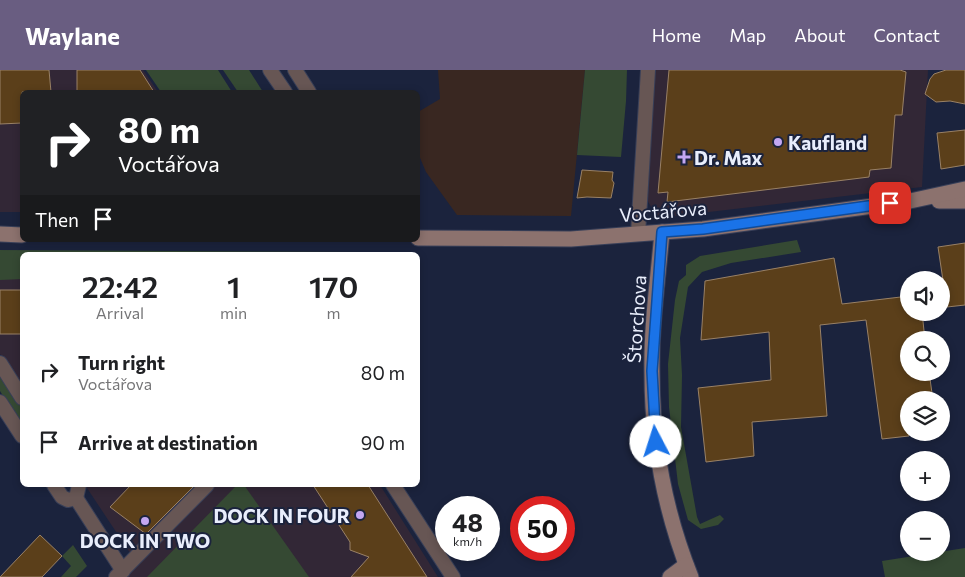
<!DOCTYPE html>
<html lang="en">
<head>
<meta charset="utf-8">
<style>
	:root { --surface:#fff; --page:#f6f6f6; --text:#202124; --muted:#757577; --accent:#695d81 }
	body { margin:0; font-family:Commissioner,sans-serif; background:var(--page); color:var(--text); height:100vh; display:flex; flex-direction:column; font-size:19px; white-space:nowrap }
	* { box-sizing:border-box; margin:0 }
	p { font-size:16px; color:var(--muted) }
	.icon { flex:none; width:28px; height:28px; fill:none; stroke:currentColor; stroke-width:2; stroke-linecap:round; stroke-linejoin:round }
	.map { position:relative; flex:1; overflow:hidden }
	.side { position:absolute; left:20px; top:182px; width:400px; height:235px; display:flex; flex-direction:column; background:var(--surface); border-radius:8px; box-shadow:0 2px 8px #0003 }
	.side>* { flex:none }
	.banner { position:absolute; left:20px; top:20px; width:400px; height:152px; border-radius:8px; box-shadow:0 2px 8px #0003; background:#202124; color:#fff; overflow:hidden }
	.fabs { position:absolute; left:900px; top:201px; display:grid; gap:10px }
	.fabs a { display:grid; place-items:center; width:50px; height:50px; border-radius:50%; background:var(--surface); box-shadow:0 2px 8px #0003; font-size:25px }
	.speed { position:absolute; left:435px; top:426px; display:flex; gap:10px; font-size:25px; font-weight:700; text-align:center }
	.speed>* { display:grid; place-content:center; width:65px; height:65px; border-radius:50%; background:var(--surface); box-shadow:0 2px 8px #0003; line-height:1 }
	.speed small { font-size:12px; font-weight:400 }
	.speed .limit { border:8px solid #d22; background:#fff; color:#111 }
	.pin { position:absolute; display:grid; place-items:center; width:42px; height:42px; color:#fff; margin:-21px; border-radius:10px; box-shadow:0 2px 8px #0006 }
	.me { position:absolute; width:55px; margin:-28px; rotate:355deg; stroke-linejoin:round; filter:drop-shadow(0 0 4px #0008) }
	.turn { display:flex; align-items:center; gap:18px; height:105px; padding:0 15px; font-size:22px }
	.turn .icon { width:65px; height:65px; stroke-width:2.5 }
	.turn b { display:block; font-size:35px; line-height:42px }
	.then { display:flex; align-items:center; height:48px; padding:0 15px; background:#0003; gap:10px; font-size:19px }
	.eta { display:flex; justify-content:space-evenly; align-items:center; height:85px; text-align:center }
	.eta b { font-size:30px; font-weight:600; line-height:35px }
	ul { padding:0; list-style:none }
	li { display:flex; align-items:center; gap:15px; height:70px; padding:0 15px }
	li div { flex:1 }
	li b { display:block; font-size:19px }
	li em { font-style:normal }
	header { display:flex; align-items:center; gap:30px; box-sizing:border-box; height:70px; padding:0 25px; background:var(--accent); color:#fff }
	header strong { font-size:24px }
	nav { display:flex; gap:28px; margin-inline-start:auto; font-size:18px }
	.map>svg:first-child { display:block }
</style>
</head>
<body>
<header>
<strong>Waylane</strong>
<nav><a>Home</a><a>Map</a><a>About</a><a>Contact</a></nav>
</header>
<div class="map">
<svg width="965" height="507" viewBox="0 0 965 507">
	<rect width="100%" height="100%" fill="#1b233d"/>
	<g fill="#322736">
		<path d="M0 0H143L158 22H22V142H0Z"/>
		<path d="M655 0H928L922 117 658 148 641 120Z"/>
		<path d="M0 196 22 197V319L0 284Z"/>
		<path d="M85 415H380L438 507H126L138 495Z"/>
	</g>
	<path fill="#392721" d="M438 0H585L571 146 457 145 426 102 418 83V42L440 29Z"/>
	<g fill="#354933">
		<path d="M146 0H218L232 22H161Z"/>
		<path d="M223 0H249L263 22H238Z"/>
		<path d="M585 0H627L626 31 621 87 577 85Z"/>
		<path d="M797 170 801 182 731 193 702 202 688 217 680 268 682 305 681 357 697 447 700 454 720 445 724 449 718 455 701 459 688 450 678 414 669 337 668 294 675 230 679 211 686 205V195L700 186Z"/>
		<path d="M0 180 367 182 370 185H22V209L0 210Z"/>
		<path d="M0 302 22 337V356L0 321Z"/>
		<path d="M237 415H244L309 507H147Z"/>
		<path d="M73 475 87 496 76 507H61L71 496 62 486Z"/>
		<path d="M965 478V507H885L882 491Z"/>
	</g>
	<g fill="#5b3f1a" stroke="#998166">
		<path d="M0 0H49L51 22H22V53L0 54Z"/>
		<path d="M77 0H140L154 22H77Z"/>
		<path d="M669 0H900L906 2 902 45H895L891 98 870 100 869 107 667 132 668 122 658 123Z"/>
		<path d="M946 0H965V34L950 31 936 32 925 24 930 9 934 4Z"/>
		<path d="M965 60V95L941 99 937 63Z"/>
		<path d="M582 100 613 102 612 110 614 113 611 128 587 127 577 128Z"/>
		<path d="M965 173V235L947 237 938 177Z"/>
		<path d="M834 188 842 234 909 226V242H922L925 270H909V302H929L933 330H909V366L882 369 866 250 820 255 827 346 752 352 754 386 706 392 698 318 771 310 769 262 701 270 705 211Z"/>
		<rect x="0" y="220" width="22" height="44"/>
		<path d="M131 415H195L146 464 110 437Z"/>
		<path d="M313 415H368L427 507H351L369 487 350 480V472Z"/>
		<path d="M40 465 62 486 42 507H0Z"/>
	</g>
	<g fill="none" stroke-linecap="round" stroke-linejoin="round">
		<g stroke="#383f58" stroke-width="16">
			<g id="street">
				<path d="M270 0 285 22"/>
				<path d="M295 0 309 22"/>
				<path d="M638 164 648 0"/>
				<path d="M0 293 22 328"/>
				<path d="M0 332 22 366"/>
				<path d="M54 415 62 427 68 430 76 428 79 415"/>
				<path d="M393 415 453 507"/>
				<path d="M76 428 123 501"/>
				<path d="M116 507 207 415"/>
			</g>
		</g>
		<g stroke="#383f58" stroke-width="17">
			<g id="secondary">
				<path d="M939 131H965"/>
				<path d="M662 162C658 209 651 256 652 303 652 372 665 442 691 507"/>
				<path d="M0 164 22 165"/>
				<path d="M418 168 571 169 703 159 910 131 965 119"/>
				<path d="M670 507 686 495"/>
			</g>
		</g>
		<use href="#street" stroke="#675654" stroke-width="14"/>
		<use href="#secondary" stroke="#8c726e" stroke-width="15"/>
	</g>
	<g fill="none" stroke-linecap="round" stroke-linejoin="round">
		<g stroke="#114b97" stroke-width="12">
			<path id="route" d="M656 372 652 301 662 162 703 159 890 133"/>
		</g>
		<use href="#route" stroke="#1a73e8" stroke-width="9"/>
	</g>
	<g fill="#c3a7f2" stroke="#1b233d" stroke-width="2">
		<circle cx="778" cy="72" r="5"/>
		<path d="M681.5 79.5h5v5h5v5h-5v5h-5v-5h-5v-5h5z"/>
		<circle cx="360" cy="445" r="5"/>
		<circle cx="145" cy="451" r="5"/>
	</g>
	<g text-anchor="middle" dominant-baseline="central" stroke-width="4" stroke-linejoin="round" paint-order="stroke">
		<g font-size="19" font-weight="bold" fill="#e9eefc" stroke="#1b233d" text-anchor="start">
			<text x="788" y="72">Kaufland</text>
			<text x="694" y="87">Dr. Max</text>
			<text x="350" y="445" text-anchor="end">DOCK IN FOUR</text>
			<text x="145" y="470" text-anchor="middle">DOCK IN TWO</text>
		</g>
		<g font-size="19" fill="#e9eefc" stroke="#1b233d">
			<text transform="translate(663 141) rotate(-5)">Voctářova</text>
			<text transform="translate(636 249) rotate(-86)">Štorchova</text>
		</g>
	</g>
</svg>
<div class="fabs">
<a><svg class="icon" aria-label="sound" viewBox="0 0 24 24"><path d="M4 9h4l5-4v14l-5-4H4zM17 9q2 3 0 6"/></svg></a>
<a><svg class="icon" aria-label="search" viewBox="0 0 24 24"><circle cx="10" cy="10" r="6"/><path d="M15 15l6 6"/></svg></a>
<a><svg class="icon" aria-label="layers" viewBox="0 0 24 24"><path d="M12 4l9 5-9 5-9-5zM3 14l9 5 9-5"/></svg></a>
<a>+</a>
<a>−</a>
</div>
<div class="speed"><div>48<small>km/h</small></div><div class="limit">50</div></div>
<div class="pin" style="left:890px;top:133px;background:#d93025"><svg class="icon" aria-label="arrive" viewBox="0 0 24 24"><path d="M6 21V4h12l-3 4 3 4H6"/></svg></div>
<svg class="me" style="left:656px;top:372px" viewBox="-20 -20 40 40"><circle r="19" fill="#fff"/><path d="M0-13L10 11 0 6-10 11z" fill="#1a73e8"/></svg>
<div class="banner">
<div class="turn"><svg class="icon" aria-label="right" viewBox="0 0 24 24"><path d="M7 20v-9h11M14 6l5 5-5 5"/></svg><div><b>80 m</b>Voctářova</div></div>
<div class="then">Then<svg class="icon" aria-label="arrive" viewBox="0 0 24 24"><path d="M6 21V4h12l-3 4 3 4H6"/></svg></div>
</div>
<section class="side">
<div class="eta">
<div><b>22:42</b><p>Arrival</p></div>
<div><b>1</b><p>min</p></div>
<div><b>170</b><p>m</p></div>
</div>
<ul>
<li><svg class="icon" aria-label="right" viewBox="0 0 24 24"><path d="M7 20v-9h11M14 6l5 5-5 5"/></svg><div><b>Turn right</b><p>Voctářova</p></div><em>80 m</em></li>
<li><svg class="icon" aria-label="arrive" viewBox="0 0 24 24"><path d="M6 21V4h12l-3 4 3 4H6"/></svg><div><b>Arrive at destination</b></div><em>90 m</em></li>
</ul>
</section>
</div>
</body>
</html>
